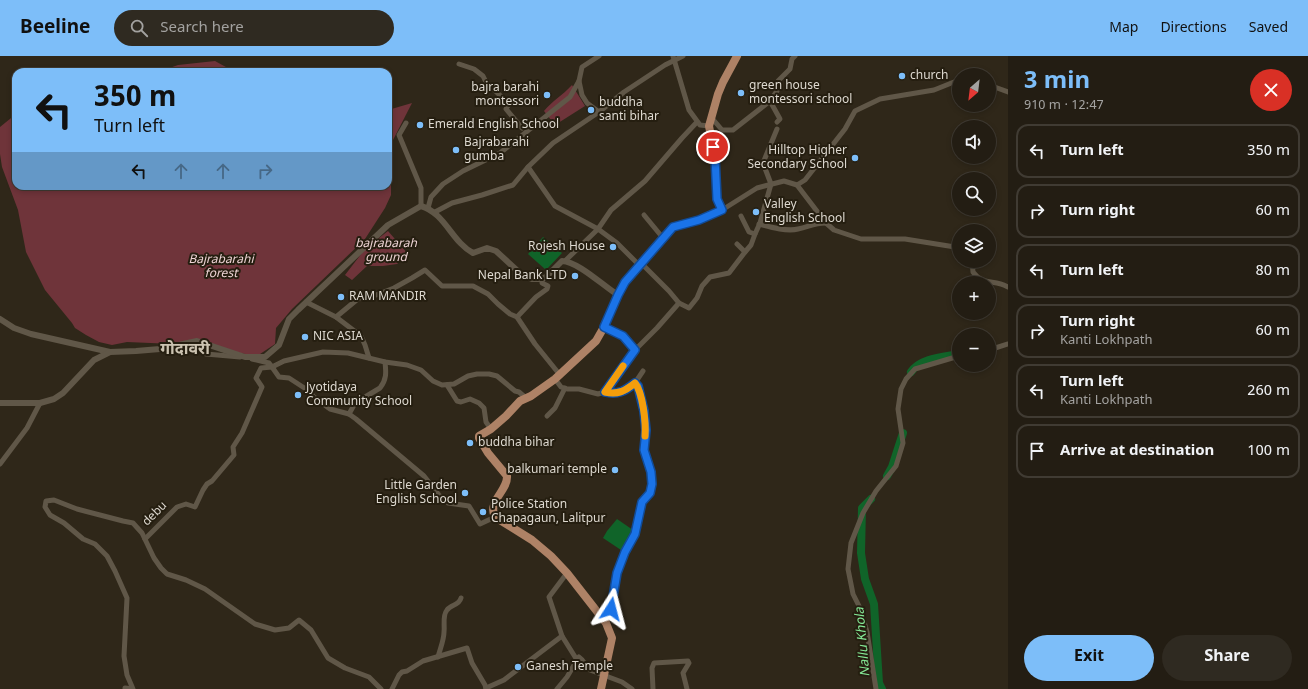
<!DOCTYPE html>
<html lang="en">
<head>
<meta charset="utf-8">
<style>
	:root { --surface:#231d13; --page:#2f2a21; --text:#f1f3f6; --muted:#a3a2a0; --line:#403b33; --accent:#7dbef9 }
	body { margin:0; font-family:Georgia,"Noto Sans Devanagari",serif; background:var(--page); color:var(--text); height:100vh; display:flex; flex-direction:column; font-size:15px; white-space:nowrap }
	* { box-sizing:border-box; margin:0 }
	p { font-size:13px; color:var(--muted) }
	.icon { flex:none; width:22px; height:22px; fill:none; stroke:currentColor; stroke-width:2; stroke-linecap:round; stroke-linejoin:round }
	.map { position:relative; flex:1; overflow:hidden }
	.drawer { display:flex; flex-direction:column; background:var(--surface); width:300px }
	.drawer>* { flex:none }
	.top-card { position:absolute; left:12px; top:12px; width:380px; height:122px; border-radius:12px; box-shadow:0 2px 6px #0003,0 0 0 1px var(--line); background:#7dbef9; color:#111; overflow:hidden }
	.needle { width:26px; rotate:208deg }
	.buttons { position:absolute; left:952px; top:12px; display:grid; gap:8px }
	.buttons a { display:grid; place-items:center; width:44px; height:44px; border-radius:50%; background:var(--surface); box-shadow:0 2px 6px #0003,0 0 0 1px var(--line); font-size:20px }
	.pin { position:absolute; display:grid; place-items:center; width:34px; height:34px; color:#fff; margin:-17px; border:2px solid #fff; border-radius:50%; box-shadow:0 1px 4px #0007 }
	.me { position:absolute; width:44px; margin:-22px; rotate:9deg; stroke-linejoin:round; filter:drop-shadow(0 0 3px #0008) }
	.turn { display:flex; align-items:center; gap:14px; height:84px; padding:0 16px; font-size:18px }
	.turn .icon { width:52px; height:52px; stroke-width:2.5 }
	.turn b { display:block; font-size:28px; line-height:34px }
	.lanes { display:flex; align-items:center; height:38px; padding:0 16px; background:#0003; justify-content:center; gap:20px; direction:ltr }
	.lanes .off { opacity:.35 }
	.round { display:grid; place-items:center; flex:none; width:42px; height:42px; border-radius:21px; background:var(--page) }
	.head { display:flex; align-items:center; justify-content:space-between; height:68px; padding:0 16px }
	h1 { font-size:24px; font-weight:700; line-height:30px; color:var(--accent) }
	.action { display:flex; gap:8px; margin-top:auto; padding:8px 16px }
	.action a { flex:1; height:46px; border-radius:24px; background:var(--accent); color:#111; font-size:16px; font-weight:700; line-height:46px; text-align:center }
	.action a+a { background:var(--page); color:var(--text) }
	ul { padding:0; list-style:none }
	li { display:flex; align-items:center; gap:12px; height:54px; margin:0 8px 6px; padding:0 8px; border:2px solid var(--line); border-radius:12px }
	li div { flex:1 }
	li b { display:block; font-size:15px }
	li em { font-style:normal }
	header { display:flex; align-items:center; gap:24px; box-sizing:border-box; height:56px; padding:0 20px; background:var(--accent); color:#111 }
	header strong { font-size:19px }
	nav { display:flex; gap:22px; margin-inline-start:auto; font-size:14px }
	.search { width:280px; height:36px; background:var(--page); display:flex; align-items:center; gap:10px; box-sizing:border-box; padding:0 14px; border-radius:22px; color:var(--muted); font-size:15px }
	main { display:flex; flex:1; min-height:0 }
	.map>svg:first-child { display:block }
</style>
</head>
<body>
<header>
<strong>Beeline</strong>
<div class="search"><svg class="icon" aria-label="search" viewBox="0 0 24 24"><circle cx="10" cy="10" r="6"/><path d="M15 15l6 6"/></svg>Search here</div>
<nav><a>Map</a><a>Directions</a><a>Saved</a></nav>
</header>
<main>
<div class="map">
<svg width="1008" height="633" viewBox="0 0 1008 633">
	<rect width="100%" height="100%" fill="#2f2719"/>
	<g fill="#6f343a">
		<path d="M215 5 235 16H158L178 9Z"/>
		<path d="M572 29 585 50 555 69 544 55C552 45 563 39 572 29Z"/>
		<path d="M412 47 393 84 388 91V54Z"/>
		<path d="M16 58V130H388V123L391 128V139L385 152 365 183 292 253 276 272 275 288 260 298H245L211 291 174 288 127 286 112 289 99 286 86 279 75 272 72 267 45 234 26 196 18 154 2 111 0 98V71Z"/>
		<path d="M388 175 408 198 397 208 383 210H367L352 224 345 219 365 193Z"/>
	</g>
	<g fill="#106429">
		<path d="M543 181 562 197 546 214 528 198Z"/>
		<path d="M617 463 633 474 621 494 603 482 607 475Z"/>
	</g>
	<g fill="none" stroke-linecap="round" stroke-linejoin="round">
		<g stroke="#106429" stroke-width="8">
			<path d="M911 316C920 302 943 301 959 298"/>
			<path d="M887 420 892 411 903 377"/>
			<path d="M871 443 862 452 861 497 865 523 874 548 879 627 882 633"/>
		</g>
		<g stroke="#605748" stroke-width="5">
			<path d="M673 0 689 54 700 69 709 70"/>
			<path d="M459 8 474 13 483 20 486 26 509 48 506 53 522 72"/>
			<path d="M989 29 1008 36"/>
			<path d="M770 45 780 63 777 66"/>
			<path d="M599 56 624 36 665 9 683 0"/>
			<path d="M711 61 722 74H733L770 45 777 35 778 25 790 13 792 3 795 0"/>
			<path d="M406 67 399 79 421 132V150"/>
			<path d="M528 111 555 150 598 173 617 187 639 209"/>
			<path d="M797 129 826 167 834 174 861 183H905L955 191 959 189"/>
			<path d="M428 152 431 141 443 128 463 115 500 97 570 41 579 25 582 11 599 0"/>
			<path d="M722 154 757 132 784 125 797 129 805 124 845 73 855 55 880 43 934 34 959 24"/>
			<path d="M435 156 452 147 482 139 513 129 528 111 553 87 599 56 587 47 582 39 579 25"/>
			<path d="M644 159 663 182"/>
			<path d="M741 160 749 176 755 178 751 189 745 196"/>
			<path d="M759 168C770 171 787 176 798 173 809 171 813 167 826 167"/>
			<path d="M962 175 963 174 965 175"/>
			<path d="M755 178 760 167 771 128 763 107 777 73"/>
			<path d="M565 205 598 173 611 154 645 125 682 82 697 66"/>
			<path d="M972 205 973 216C983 230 994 223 1008 231"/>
			<path d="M641 207 669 235 679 247 689 252 697 242 702 230 710 221 729 217 745 196 737 188"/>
			<path d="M306 246 336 261 361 280 365 289 369 302"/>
			<path d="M336 261 359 242 371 241 394 232 412 222 425 214 442 230H473L488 238 498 248 510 258 517 261 535 288 560 319"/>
			<path d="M517 261 536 241 547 233 548 230 542 227V223"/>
			<path d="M604 271 623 280 635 294 657 272 679 247"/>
			<path d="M989 294 1008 288"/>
			<path d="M206 298 240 301"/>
			<path d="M252 303 269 307 272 311 284 305 323 296 348 297 385 306 407 309 421 314 433 325 442 329 454 328 468 320 477 318H489L497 320 515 335 519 336 526 342"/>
			<path d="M555 323 561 331 567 333H579L598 338 605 336 614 338 628 332 635 327 643 315"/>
			<path d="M447 329 457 345 461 346 470 343 479 347 484 352 486 366 491 373"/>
			<path d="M605 336 635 294"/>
			<path d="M349 358 354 349 360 344 380 332C387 323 386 316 385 306"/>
			<path d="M547 360 555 352 565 332"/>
			<path d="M0 408 27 372 40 347"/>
			<path d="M145 483 177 451 186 448 195 451 203 434 207 428 212 425 234 399 233 391 242 377 262 331 256 322 261 312 272 311 279 321 289 322 309 335 314 341 330 353 349 358 356 363 424 420 439 439 448 447 469 450 480 468 495 461"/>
			<path d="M606 567 609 563 617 517 625 496 635 478 642 446 650 437 652 428 651 415 644 394 645 374 644 355 638 330 635 327"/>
			<path d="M438 601C440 593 444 584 444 576 445 569 442 560 447 554 451 548 459 550 461 542"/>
			<path d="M577 604 579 601C585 605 585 610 590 614L622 626 632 633"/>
			<path d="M486 632 504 624 562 580 549 541 567 517"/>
			<path d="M125 633V632L133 633 127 619 124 600 127 542 115 515 107 500 95 488 83 483 64 467 50 459 45 451 46 445 54 444 77 453 123 465 133 467 142 477 154 502 161 512 167 518 186 524 205 533 255 568 275 574 289 572 299 564 311 574 328 602 345 612 369 621 381 633"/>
			<path d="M392 633 399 619 402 616 407 615 423 605 467 592 472 607 485 629 486 633"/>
			<path d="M557 633 567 621 577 604 562 580"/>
			<path d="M653 633 652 612 654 607 688 605 689 607 683 617 687 633"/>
			<path d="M876 633 867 576 860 552 853 538 848 513 851 487 863 457 876 435 896 410 903 387 898 353 901 333 906 323 915 313 959 300"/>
		</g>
		<g stroke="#605748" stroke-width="6">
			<path d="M0 263 14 272 31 278 110 296"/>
			<path d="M0 347H40L54 343 63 337 94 304 110 296 136 295 160 293 197 285 245 301H265L279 289 289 263 298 254 388 169 421 150C445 157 452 186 473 197L487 192 496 195 522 219 532 223H542L546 221 562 205C579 206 603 230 618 239"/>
		</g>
		<path stroke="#ae8266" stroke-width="8" d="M601 633 612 582 606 567 567 517 551 500 532 484 495 461C487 445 508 435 507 420L488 397 479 382V380L491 373 506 360 520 345 531 340 555 323 596 285 604 271 618 239 625 226 673 171 699 164 722 154 717 143 715 101 709 70 718 38 723 26 737 0"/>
	</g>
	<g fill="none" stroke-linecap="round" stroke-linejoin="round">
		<g stroke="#114b97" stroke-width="10">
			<path id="route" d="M611 553 617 517 625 496 635 478 642 446 650 437 652 428 651 416 644 394 646 374 644 355 638 330 635 327C625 335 618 339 605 336L635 294 623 280 604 271 618 239 625 226 673 171 699 164 722 154 717 143 715 101 713 91"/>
		</g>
		<use href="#route" stroke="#1a73e8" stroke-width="7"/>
		<path stroke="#f59e0b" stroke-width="7" d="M623 310 605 336C618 339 625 335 635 327 643 337 646 367 645 380"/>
	</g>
	<g fill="#7dbef9" stroke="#251e10" stroke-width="1.5">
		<circle cx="902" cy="20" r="4"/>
		<circle cx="741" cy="37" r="4"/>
		<circle cx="547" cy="39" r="4"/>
		<circle cx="591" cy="54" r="4"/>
		<circle cx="420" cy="69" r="4"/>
		<circle cx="456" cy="94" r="4"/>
		<circle cx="855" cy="102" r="4"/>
		<circle cx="756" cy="156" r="4"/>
		<circle cx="613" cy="191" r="4"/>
		<circle cx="575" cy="220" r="4"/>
		<circle cx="341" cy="241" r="4"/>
		<circle cx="305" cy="281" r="4"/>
		<circle cx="298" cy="339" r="4"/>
		<circle cx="470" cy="387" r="4"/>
		<circle cx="615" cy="414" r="4"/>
		<circle cx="465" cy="437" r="4"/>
		<circle cx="483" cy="456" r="4"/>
		<circle cx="518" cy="611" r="4"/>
	</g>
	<g text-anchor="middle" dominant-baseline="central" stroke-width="4" stroke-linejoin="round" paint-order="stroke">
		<g font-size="12" fill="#ded9d0" stroke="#251e10" text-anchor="start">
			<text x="910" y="20">church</text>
			<text x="749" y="30">green house<tspan x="749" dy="14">montessori school</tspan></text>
			<text x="539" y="32" text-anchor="end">bajra barahi<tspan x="539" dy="14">montessori</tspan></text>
			<text x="599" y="47">buddha<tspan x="599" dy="14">santi bihar</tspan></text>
			<text x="428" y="69">Emerald English School</text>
			<text x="464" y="87">Bajrabarahi<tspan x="464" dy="14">gumba</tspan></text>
			<text x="847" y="95" text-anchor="end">Hilltop Higher<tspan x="847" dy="14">Secondary School</tspan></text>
			<text x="764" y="149">Valley<tspan x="764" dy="14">English School</tspan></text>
			<text x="605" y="191" text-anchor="end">Rojesh House</text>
			<text x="567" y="220" text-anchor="end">Nepal Bank LTD</text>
			<text x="349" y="241">RAM MANDIR</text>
			<text x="313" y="281">NIC ASIA</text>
			<text x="306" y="332">Jyotidaya<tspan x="306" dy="14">Community School</tspan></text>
			<text x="478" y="387">buddha bihar</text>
			<text x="607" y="414" text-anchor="end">balkumari temple</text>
			<text x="457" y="430" text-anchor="end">Little Garden<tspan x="457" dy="14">English School</tspan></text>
			<text x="491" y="449">Police Station<tspan x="491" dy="14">Chapagaun, Lalitpur</tspan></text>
			<text x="526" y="611">Ganesh Temple</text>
		</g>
		<g font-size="12" font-style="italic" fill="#eed4d5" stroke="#251e10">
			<text x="386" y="188">bajrabarah<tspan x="386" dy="14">ground</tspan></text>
			<text x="221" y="204">Bajrabarahi<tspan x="221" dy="14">forest</tspan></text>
		</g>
		<g font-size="12" fill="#ded9d0" stroke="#251e10">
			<text transform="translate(155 458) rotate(-45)">debu</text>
		</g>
		<g font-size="13" font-style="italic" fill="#85e996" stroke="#251e10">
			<text transform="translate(863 586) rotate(-95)">Nallu Khola</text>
		</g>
		<g font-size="16" font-weight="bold" fill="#ccc3b1" stroke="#251e10">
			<text x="185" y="294">गोदावरी</text>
		</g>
	</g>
</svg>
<div class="buttons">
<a><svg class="needle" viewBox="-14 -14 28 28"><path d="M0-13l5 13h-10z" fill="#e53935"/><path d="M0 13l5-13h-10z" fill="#a3a2a0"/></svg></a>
<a><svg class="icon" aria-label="sound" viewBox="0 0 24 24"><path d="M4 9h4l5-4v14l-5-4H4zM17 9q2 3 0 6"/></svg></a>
<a><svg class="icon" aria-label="search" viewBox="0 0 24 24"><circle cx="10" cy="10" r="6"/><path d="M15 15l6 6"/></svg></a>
<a><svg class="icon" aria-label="layers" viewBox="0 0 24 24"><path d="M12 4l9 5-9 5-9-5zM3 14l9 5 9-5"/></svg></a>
<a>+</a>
<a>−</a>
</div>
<div class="pin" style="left:713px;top:91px;background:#d93025"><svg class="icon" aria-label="arrive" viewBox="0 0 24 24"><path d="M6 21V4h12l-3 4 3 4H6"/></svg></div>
<svg class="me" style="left:611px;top:553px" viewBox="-20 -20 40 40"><path d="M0-17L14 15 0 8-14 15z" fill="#1a73e8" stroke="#fff" stroke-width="4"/></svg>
<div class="top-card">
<div class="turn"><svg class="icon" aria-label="left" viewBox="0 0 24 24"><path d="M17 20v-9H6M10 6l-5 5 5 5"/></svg><div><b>350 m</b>Turn left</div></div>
<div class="lanes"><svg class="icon" aria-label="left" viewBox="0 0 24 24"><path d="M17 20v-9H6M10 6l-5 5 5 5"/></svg><svg class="icon off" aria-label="ahead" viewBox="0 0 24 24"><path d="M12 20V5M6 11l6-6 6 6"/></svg><svg class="icon off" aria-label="ahead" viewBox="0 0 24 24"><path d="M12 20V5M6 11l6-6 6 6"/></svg><svg class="icon off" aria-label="right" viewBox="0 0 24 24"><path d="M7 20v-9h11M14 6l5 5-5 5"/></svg></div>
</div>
</div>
<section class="drawer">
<div class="head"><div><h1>3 min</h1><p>910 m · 12:47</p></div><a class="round" style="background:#d93025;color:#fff"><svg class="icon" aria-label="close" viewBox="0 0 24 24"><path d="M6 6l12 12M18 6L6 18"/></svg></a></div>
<ul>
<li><svg class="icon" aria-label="left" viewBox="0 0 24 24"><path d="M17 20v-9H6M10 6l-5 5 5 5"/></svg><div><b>Turn left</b></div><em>350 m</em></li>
<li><svg class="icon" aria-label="right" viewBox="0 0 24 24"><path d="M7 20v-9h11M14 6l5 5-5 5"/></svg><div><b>Turn right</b></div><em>60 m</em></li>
<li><svg class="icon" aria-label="left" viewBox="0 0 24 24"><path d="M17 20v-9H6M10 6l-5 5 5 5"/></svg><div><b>Turn left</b></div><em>80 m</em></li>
<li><svg class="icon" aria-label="right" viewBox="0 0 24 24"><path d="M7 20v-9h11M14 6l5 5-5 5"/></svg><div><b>Turn right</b><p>Kanti Lokhpath</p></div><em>60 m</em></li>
<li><svg class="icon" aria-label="left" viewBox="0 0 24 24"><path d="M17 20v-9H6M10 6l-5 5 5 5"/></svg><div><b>Turn left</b><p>Kanti Lokhpath</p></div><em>260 m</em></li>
<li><svg class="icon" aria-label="arrive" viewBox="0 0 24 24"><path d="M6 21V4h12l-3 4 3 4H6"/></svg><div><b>Arrive at destination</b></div><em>100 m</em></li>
</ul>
<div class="action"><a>Exit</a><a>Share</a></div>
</section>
</main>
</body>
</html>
